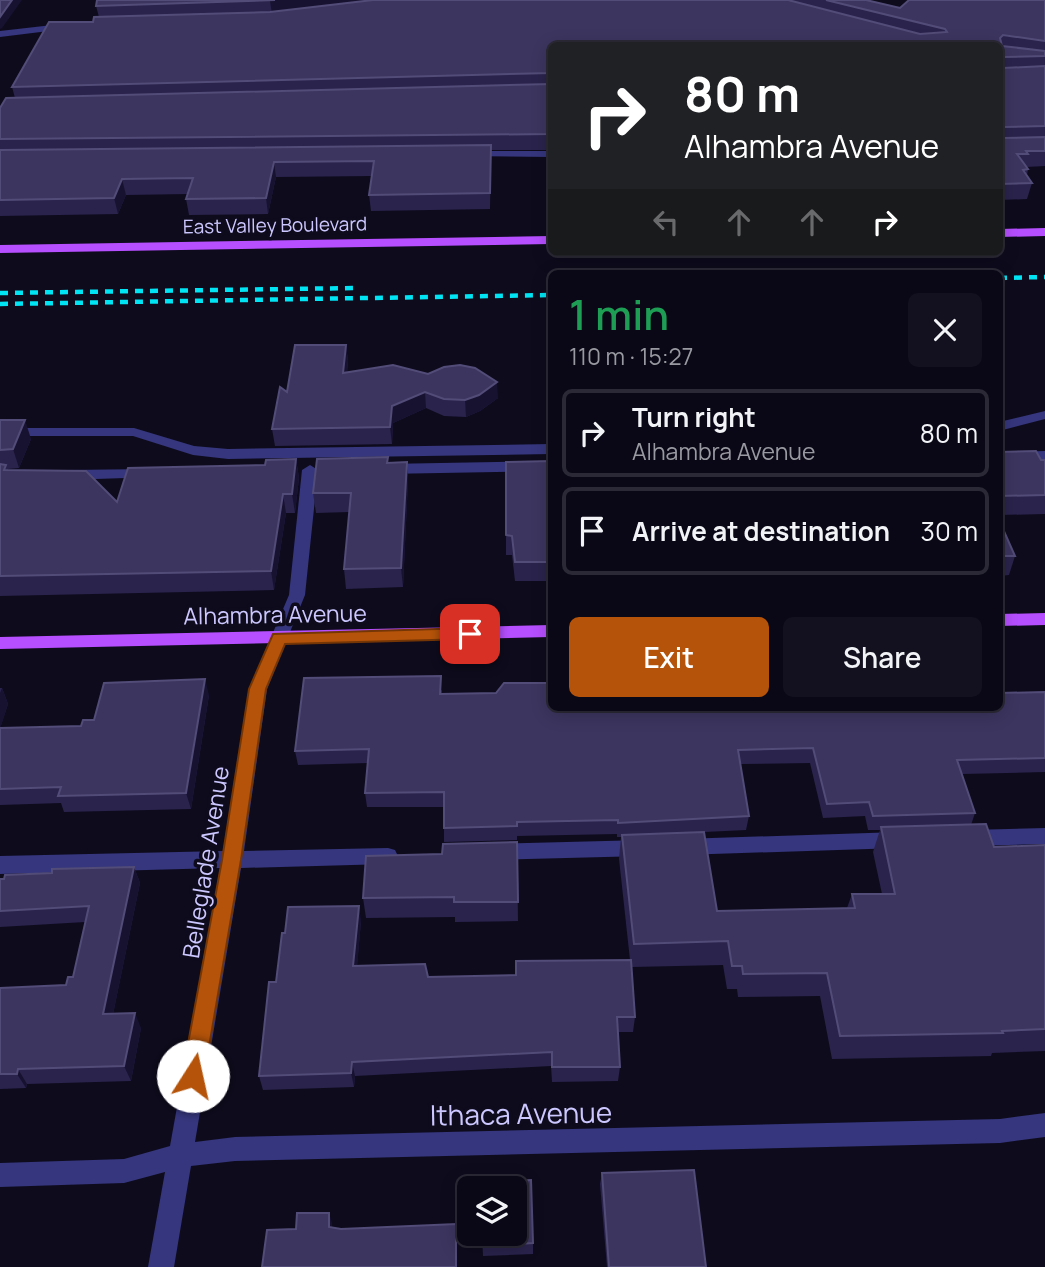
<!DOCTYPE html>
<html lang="en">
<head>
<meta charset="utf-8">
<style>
	:root { --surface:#0a0816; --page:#13111f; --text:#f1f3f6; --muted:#999aa1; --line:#2a2935; --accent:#b45309 }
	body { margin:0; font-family:Manrope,sans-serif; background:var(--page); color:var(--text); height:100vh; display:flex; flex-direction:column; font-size:26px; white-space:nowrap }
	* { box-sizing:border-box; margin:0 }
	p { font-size:23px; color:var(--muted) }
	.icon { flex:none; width:38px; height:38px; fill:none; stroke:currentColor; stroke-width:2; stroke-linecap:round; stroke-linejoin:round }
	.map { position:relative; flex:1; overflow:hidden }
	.panel { position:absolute; left:548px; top:270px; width:455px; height:441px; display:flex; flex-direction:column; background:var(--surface); border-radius:10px; box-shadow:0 4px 18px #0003,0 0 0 2px var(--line) }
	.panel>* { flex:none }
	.hud { position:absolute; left:548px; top:42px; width:455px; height:214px; border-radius:10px; box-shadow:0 4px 18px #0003,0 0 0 2px var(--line); background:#202124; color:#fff; overflow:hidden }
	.fabs { position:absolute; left:457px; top:1176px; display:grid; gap:14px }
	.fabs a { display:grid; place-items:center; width:70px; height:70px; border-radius:10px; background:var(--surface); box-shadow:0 4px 18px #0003,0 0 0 2px var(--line); font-size:35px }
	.pin { position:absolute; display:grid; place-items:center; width:60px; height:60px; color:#fff; margin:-30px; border-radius:14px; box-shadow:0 4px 10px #0006 }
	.me { position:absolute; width:77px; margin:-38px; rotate:10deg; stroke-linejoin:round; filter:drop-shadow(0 0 5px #0008) }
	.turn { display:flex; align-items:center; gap:24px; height:147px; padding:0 21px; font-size:32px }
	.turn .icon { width:91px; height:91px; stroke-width:2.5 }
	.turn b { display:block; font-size:49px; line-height:60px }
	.lanes { display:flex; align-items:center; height:66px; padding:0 21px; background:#0003; justify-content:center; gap:35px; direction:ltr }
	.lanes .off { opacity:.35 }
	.round { display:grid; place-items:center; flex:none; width:74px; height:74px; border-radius:10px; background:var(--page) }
	.head { display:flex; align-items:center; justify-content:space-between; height:119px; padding:0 21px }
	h1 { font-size:42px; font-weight:600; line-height:52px; color:#1e9e55 }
	.primary-button { display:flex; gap:14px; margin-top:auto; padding:14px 21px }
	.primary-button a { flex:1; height:80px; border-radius:10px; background:var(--accent); color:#fff; font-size:28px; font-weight:600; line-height:80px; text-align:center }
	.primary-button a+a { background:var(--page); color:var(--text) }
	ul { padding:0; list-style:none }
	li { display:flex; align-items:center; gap:21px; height:88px; margin:0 14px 10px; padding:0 7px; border:4px solid var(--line); border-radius:10px }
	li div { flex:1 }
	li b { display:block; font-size:26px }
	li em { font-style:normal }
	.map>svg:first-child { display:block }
</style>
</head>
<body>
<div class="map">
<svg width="1045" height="1267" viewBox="0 0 1045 1267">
	<rect width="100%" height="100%" fill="#0e0b1d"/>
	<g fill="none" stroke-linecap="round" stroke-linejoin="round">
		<g fill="#35367d" fill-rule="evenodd">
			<path d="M70 23 75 26 73 28 0 37V31Z"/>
			<path d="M469 151H551V157L465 156V152Z"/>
			<path d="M1045 411V419L999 431V422Z"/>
			<path d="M0 428H134L194 446 228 449 551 444V454L228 459 193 455 133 436H0Z"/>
			<path d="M1045 451V461L999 462V452Z"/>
			<path d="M551 461V471L385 474 377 469 385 464Z"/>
			<path d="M310 465 318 470 305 595 267 689 244 851 388 848 395 850 398 856 395 862 388 864 241 868 195 1142 235 1137 1000 1119 1045 1113V1137L1000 1143 235 1161 191 1166 174 1267H148L165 1172 124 1183 0 1187V1163L124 1159 170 1146 220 868 0 874V856L223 851 249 689 289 595 302 470Z"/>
			<path d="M150 469 155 471 158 474 155 477 66 480 58 475 66 470Z"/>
			<path d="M1045 828V844L969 846 962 844 959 838 962 832 969 830Z"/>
			<path d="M899 832 906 834 909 840 906 846 899 848 682 855 675 853 672 847 675 841 682 839Z"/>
			<path d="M644 840 651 842 654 848 651 854 644 856 493 860 486 858 483 852 486 846 493 844Z"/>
		</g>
		<g fill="#b64fff" fill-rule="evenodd">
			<path d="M1045 228V236L999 237V229Z"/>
			<path d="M551 236V244L0 253V245Z"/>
			<path d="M1045 613V625L999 626V614Z"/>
			<path d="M551 625V637L0 649V637Z"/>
		</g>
		<g stroke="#00e4f3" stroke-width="4.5" stroke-dasharray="8 7" stroke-linecap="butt">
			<path d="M999 278 1045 277"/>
			<path d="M0 293 359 288"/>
			<path d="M0 304 551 295"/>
		</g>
	</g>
	<g fill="#2a234c" fill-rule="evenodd">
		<path d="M97 0H866L900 8 1045 0V166L1026 167 1028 169 1027 175 1032 183 1027 199 999 200V46H551V150H491L490 209 371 211 369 195 372 176 276 177 268 214 189 215 186 199 188 194 126 195 118 214 0 216V108L15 98 12 87 99 17 96 6Z"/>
		<path d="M346 345 348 361 347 373 498 398 480 411 466 417 444 416 426 408 393 423 392 444 275 446 272 429 287 392Z"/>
		<path d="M0 420 31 439 19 468 8 469V470L117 502 265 465 296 459 299 478 295 513H286L274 590 0 596Z"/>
		<path d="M999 452 1045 460V514L999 515Z"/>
		<path d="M551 461V581H515L512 555H506V462Z"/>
		<path d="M388 462 408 481 403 587 346 589 344 569 349 512 316 513 313 493Z"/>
		<path d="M999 520 1015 556 1009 575 999 576Z"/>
		<path d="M0 688H2L8 704 0 728 81 726 94 720 209 695 191 809 64 812 61 803 0 805Z"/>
		<path d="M442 690V694L551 707 1045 692V772L962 774 975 813 971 825 994 847 1045 845V1051L992 1053 991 1056 832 1059 820 996 738 997 737 989H727L723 965 632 967 635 1017 633 1032H617L620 1067 618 1081 552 1082 551 1066 355 1076 354 1087 263 1090 259 1076 276 982 361 921 357 965 428 977 516 975V961L630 960 619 859 621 837H617V834L517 836V840L444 842V807H367L365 793 368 763 298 765 295 751ZM810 763 823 818 865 816 868 830H880L873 852 882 894H852L847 908 717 911 704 832 746 830 749 816 740 764Z"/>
		<path d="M517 842 518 921 455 922V917L366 918 363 898 442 854Z"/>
		<path d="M134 867 140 883 113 1014 141 1028 131 1081 27 1084 26 1088 0 1089V988L66 985 73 977 85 922 0 927V879Z"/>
		<path d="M602 1173 706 1267H607L600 1184Z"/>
		<path d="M482 1234 533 1243V1254L483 1256Z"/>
	</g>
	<g fill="#181231">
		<path d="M12 0H22L2 28 0 29V17Z"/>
		<path d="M275 0H375L272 14 270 1Z"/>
		<path d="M274 162 276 177 268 214 266 198Z"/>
		<path d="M122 179 126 195 118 214 114 198Z"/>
		<path d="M346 345 348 361 345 390 343 373Z"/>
		<path d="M497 382 498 398 480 411 466 417 465 400Z"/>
		<path d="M425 392 426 408 393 423 392 444 390 427 392 406Z"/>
		<path d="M25 420 31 439 19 468 13 449Z"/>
		<path d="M296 459 299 478 295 513 292 494Z"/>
		<path d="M407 462 408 481 403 587 401 568Z"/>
		<path d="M283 494 286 513 274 590 271 571Z"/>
		<path d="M205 679 209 695 191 809 186 793Z"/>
		<path d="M2 688 8 704 0 729V693Z"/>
		<path d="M134 867 140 883 110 1029 103 1014Z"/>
		<path d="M359 906 361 921 356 981 353 966Z"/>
		<path d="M135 1013 141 1028 131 1081 124 1066Z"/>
		<path d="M352 1062 355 1076 354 1087 351 1073Z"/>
		<path d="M18 1069 27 1084 26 1088 17 1074Z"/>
		<path d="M329 1213 332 1223V1238L329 1227Z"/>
	</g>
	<g fill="#3c355f" stroke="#524c78" stroke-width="2">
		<path d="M0 0H12L0 17Z"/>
		<path d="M97 0H275L96 6Z"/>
		<path d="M373 0H788L920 34 947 32 945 29 826 0H866L900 8 909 0H1045V41L1003 35 1000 38 1002 46 1045 51V56L1003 57 1000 59 1003 68 1045 66V126L1003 127 1000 130 1003 138 1045 137V151H1026L1028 154H1017L1028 169 1023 170 1032 183 999 184V46H551V73L12 87 49 22H93L94 17 270 12Z"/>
		<path d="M551 84V134L0 139V108L6 98Z"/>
		<path d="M491 145 490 193 369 195 374 161 274 162 266 198 186 199 193 178 122 179 114 198 0 200V150Z"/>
		<path d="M295 345H346L343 373 393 365 428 374 444 367 460 365 475 368 497 382 479 395 465 400 444 399 425 392 392 406 390 427 272 429 280 387 287 392Z"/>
		<path d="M0 420H25L13 449 0 450Z"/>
		<path d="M1036 451 1041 460H1045V495L999 496V452Z"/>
		<path d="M388 457 387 463 407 462 401 568 344 569 351 493H313L317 459Z"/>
		<path d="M296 459 292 494H283L271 571 0 576V464L6 465 4 470 86 471 117 502 128 468 265 465 266 460Z"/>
		<path d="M551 461V562H515L512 536 506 535V462Z"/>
		<path d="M999 520 1015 556H999Z"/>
		<path d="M441 676 440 694 496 693 504 683H551V707H999V693L1045 692V758L957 760 975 813 873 816 869 802 827 804 813 748 738 750 749 816 618 823V820L517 822V826L444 828V792L365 793 369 749 295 751 304 678Z"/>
		<path d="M205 679 186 793 58 796 61 787 0 789V728L81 726 83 720H94L104 683Z"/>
		<path d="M986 824 994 847 1045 845V1029L1002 1031 1003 1033 840 1036 827 973 743 974 742 966H732L728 941 634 944 622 835 704 832 717 911 855 908 852 894H895L881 827Z"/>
		<path d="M517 842 518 902H454V897L363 898 366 856 442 854 443 844Z"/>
		<path d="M134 867 103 1014 135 1013 124 1066 18 1069 17 1074H0V988L66 985 68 977H73L89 906 0 911V879H4L5 875 52 873V869Z"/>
		<path d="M359 906 353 966 425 964 428 977 516 975V961L631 960 635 1017H617L620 1067H552V1052L352 1062 351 1073 259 1076 269 982H276L282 933H285L288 907Z"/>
		<path d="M694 1170 706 1267H609L602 1173Z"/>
		<path d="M531 1180 533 1243 482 1246V1234H514V1188H480V1182Z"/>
		<path d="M297 1213H329V1227L341 1229 456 1224V1267H262L267 1230 296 1229Z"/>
	</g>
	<path fill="#b45309" stroke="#753606" stroke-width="2" d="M470 628 477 634 470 639 285 644 266 689 241 860 204 1076 201 1083 193 1086 186 1083 182 1076 222 860 249 689 273 634Z"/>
	<g text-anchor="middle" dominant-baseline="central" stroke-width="7" stroke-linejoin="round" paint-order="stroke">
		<g font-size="19" fill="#ccc8ff" stroke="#0e0b1d">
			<text transform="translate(275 225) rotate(-1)">East Valley Boulevard</text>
		</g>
		<g font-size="23" fill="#ccc8ff" stroke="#0e0b1d">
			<text transform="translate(275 614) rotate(-1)">Alhambra Avenue</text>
			<text transform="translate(205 862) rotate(-81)">Belleglade Avenue</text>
		</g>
		<g font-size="28" fill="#ccc8ff" stroke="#0e0b1d">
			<text transform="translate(521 1113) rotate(-1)">Ithaca Avenue</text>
		</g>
	</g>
</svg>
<div class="fabs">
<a><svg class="icon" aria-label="layers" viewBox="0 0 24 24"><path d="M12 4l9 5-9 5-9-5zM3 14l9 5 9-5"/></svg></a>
</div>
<div class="pin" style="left:470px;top:634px;background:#d93025"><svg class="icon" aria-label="arrive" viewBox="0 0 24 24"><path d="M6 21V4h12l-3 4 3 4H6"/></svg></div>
<svg class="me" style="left:193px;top:1076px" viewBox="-20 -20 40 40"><circle r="19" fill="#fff"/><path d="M0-13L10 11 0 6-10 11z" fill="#b45309"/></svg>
<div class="hud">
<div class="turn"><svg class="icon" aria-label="right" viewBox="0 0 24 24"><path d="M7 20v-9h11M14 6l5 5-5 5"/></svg><div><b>80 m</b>Alhambra Avenue</div></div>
<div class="lanes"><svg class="icon off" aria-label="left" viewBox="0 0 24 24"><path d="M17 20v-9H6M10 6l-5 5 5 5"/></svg><svg class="icon off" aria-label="ahead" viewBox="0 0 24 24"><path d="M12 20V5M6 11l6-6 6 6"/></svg><svg class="icon off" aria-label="ahead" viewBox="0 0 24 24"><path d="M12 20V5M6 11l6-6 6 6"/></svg><svg class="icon" aria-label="right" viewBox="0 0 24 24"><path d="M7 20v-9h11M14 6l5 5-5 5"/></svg></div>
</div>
<section class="panel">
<div class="head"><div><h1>1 min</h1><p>110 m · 15:27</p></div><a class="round"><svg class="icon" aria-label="close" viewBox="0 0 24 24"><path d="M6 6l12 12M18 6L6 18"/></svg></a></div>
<ul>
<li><svg class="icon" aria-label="right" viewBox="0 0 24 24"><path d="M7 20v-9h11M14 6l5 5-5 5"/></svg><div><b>Turn right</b><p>Alhambra Avenue</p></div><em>80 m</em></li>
<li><svg class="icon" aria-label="arrive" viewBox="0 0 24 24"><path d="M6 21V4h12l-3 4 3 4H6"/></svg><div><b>Arrive at destination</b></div><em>30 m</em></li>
</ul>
<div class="primary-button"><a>Exit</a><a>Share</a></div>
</section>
</div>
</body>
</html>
